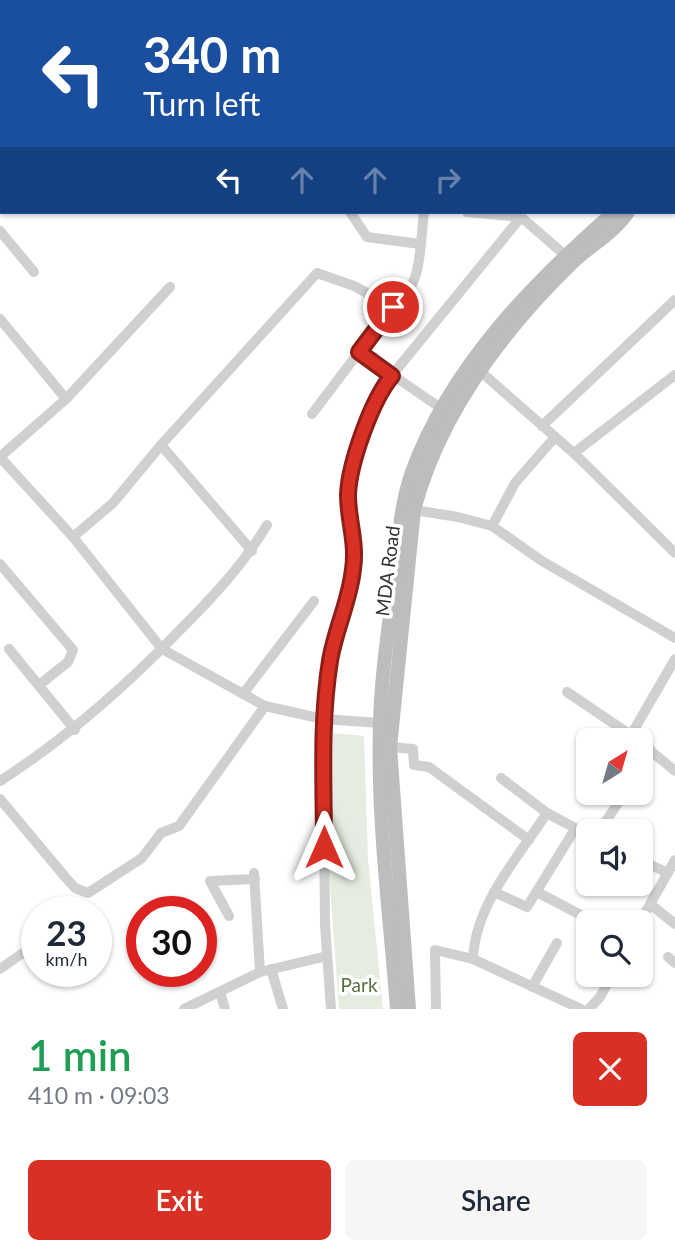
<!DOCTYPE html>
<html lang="en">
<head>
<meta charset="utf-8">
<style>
	:root { --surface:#fff; --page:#f6f6f7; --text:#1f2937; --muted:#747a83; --accent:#d93025 }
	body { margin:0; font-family:Lato,sans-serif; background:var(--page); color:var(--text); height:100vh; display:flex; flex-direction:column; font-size:26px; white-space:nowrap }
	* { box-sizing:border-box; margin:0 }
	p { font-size:23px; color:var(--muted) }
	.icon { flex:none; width:38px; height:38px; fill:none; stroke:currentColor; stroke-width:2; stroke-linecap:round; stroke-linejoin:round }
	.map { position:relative; height:1009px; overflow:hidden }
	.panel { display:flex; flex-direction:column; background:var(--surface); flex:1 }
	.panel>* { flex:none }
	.guide { position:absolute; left:0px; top:0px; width:676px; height:214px; box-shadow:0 2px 5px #0004; background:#1a4fa0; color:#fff; overflow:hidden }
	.needle { width:46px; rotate:37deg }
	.tools { position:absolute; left:576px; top:728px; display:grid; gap:14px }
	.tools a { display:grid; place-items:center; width:77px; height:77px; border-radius:10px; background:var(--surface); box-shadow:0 2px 5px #0004; font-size:35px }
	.speed { position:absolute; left:21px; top:896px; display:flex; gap:14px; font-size:35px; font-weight:700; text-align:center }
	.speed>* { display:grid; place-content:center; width:91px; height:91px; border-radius:50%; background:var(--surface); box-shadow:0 2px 5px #0004; line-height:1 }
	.speed small { font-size:18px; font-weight:400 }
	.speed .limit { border:10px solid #d22; background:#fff; color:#111 }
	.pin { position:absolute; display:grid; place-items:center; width:60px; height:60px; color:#fff; margin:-30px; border:4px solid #fff; border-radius:50%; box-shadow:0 2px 7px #0007 }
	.me { position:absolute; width:77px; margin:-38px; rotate:0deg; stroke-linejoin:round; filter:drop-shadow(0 0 5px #0008) }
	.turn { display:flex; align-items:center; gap:24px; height:147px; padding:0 28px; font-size:32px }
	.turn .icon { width:91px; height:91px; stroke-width:2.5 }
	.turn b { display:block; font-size:49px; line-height:60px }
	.lanes { display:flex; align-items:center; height:66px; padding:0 28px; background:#0003; justify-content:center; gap:35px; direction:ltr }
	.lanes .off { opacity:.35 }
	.round { display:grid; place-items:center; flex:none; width:74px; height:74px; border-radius:10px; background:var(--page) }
	.overview { display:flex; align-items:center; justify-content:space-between; height:119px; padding:0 28px }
	h1 { font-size:42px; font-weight:600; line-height:52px; color:#1e9e55 }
	.primary-button { display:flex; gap:14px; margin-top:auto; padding:14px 28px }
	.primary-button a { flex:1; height:80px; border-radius:10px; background:var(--accent); color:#fff; font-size:28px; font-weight:600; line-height:80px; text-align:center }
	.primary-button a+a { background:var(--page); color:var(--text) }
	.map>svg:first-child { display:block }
</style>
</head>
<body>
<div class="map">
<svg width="675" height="1009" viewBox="0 0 675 1009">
	<rect width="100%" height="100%" fill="#fff"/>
	<path fill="#e6ecdf" d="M331 733 364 736 368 859 383 1009H339L328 858Z"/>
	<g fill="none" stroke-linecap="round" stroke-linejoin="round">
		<g stroke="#d0d0d0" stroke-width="10">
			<path d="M223 0V2"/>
			<path d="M513 0 514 2"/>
			<path d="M556 0 557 2"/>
			<path d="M350 212 367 237 420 244"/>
			<path d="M467 212 521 217 565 255"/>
			<path d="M0 231 34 272"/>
			<path d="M170 287 66 399 0 457 73 537 162 649 265 706 323 719 379 723"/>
			<path d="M0 319 66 399"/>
			<path d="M359 352 445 411"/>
			<path d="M480 371 577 456 675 553"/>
			<path d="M312 414 393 307"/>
			<path d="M542 426 675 300"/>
			<path d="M161 445 252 551"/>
			<path d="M574 453 675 375"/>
			<path d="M414 510 458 517 492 526 542 561 675 638"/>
			<path d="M492 526 515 483 555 437"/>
			<path d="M73 537 113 503 161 445 317 273 354 286 393 307C423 290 420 242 424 212"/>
			<path d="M0 564 73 650 68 662 39 685"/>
			<path d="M9 649 75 730"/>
			<path d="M567 692 638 740"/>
			<path d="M243 694 314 601"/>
			<path d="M631 735 675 659"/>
			<path d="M640 742 675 771"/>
			<path d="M390 747 413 749 414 765 429 767 529 840"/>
			<path d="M640 766 650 749"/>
			<path d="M501 778 547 813 588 835"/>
			<path d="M0 781C67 738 124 688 179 631 212 598 243 565 267 525"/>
			<path d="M0 799 66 878 75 888 88 893 142 858 161 833 179 826 265 706"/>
			<path d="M599 831 625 793"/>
			<path d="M640 860 668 873"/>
			<path d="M254 873 260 972"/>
			<path d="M494 892 527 907 575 829"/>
			<path d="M537 892 594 922"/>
			<path d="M650 904 675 924"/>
			<path d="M80 912 83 910"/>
			<path d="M229 916 210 881 255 879"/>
			<path d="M640 922 675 860"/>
			<path d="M668 957 675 963"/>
			<path d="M473 959C475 905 518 857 547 813"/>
			<path d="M0 969 37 943"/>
			<path d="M271 969 283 1009"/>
			<path d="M532 987 557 943"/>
			<path d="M220 992 225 1009"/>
			<path d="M184 1009 260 972 327 956"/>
			<path d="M331 1009 325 924 323 719 331 658 353 570 355 542 348 494 355 463 376 398 384 385 521 217"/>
			<path d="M436 1009 435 950 473 959 581 1009"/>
			<path d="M589 1009 600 997 612 975"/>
		</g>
		<g stroke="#bdbdbd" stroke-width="14">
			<path d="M0 19H2"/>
			<path d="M674 102H675"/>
			<path d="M674 175 675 174"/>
			<path d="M397 1009C390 915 377 819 380 724 381 678 388 632 394 587 398 549 399 509 412 472 450 367 532 284 614 212"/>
			<path d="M409 1009 390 747 414 510C439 415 503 330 573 262 591 245 615 232 628 212"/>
		</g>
	</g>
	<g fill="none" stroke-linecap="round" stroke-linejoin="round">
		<g stroke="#8d1f18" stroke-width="18">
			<path id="route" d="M324 847C324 785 320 723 330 661 335 630 350 600 353 569 357 543 348 520 348 495 349 464 372 399 392 376L359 352 393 307"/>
		</g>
		<use href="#route" stroke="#d93025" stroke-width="12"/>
	</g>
	<g text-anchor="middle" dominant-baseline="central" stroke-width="7" stroke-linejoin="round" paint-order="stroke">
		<g font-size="19" fill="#333" stroke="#fff">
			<text transform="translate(387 571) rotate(-83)">MDA Road</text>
		</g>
		<g font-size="19" fill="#56703f" stroke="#fff">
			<text x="359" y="984">Park</text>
		</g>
	</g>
</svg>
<div class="tools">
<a><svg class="needle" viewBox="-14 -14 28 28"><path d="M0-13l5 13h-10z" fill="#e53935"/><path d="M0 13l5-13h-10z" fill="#747a83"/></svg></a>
<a><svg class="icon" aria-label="sound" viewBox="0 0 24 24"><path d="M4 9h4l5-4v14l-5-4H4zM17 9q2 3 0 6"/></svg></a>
<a><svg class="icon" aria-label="search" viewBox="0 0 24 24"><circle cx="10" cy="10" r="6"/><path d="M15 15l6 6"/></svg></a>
</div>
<div class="speed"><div>23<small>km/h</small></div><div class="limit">30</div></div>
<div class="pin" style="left:393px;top:307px;background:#d93025"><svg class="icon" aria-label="arrive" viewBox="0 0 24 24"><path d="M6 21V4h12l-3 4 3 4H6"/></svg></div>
<svg class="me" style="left:324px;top:847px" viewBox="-20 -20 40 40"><path d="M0-17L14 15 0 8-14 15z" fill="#d93025" stroke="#fff" stroke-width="4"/></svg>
<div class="guide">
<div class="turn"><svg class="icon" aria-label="left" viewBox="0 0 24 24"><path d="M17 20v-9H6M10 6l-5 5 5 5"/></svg><div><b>340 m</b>Turn left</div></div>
<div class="lanes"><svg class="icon" aria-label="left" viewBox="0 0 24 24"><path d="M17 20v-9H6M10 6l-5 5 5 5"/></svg><svg class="icon off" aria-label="ahead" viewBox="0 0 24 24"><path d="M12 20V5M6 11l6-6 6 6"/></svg><svg class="icon off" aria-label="ahead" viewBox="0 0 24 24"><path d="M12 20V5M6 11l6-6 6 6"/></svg><svg class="icon off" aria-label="right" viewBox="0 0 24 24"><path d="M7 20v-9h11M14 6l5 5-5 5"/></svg></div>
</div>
</div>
<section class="panel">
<div class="overview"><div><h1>1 min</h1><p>410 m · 09:03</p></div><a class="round" style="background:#d93025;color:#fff"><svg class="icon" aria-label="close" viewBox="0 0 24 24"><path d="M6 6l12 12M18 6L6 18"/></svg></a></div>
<div class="primary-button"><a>Exit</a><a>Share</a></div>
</section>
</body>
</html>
